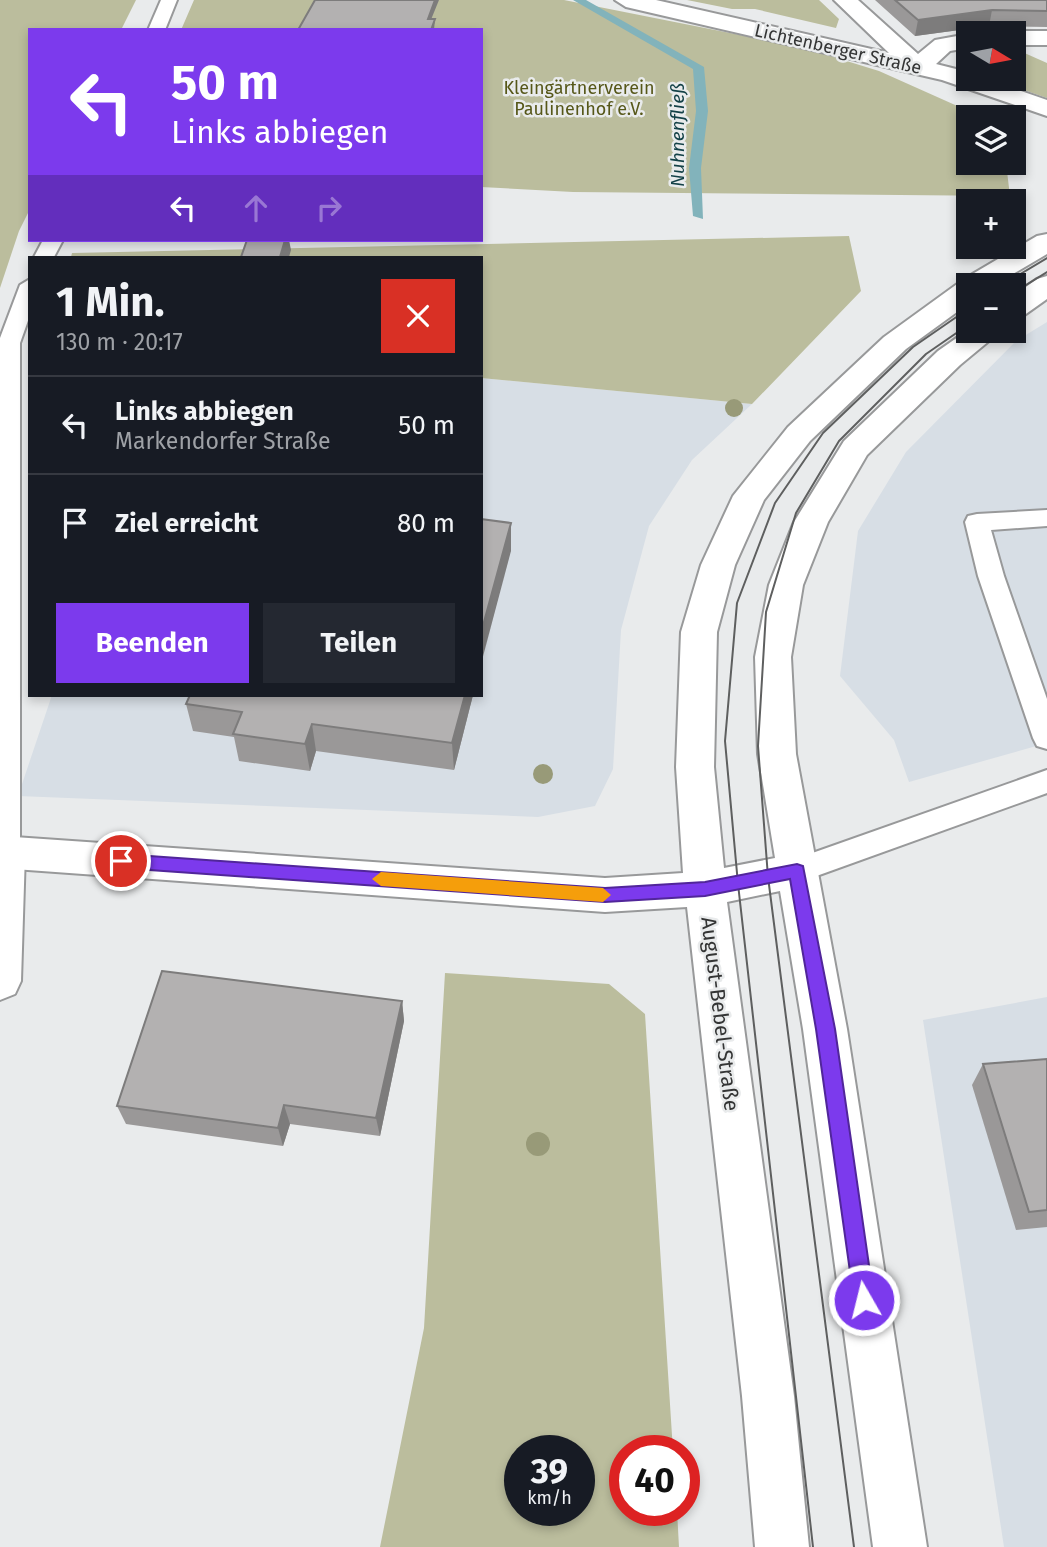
<!DOCTYPE html>
<html lang="de">
<head>
<meta charset="utf-8">
<style>
	:root { --surface:#171b24; --page:#242831; --text:#f1f3f6; --muted:#9ea1a6; --line:#363941; --accent:#7c3aed }
	body { margin:0; font-family:"Fira Sans",sans-serif; background:var(--page); color:var(--text); height:100vh; display:flex; flex-direction:column; font-size:26px; white-space:nowrap }
	* { box-sizing:border-box; margin:0 }
	p { font-size:23px; color:var(--muted) }
	.icon { flex:none; width:38px; height:38px; fill:none; stroke:currentColor; stroke-width:2; stroke-linecap:round; stroke-linejoin:round }
	.map { position:relative; flex:1; overflow:hidden }
	.details { position:absolute; left:28px; top:256px; width:455px; height:441px; display:flex; flex-direction:column; background:var(--surface); border-radius:0px; box-shadow:0 4px 10px #0003 }
	.details>* { flex:none }
	.hud { position:absolute; left:28px; top:28px; width:455px; height:214px; border-radius:0px; box-shadow:0 4px 10px #0003; background:#7c3aed; color:#fff; overflow:hidden }
	.needle { width:46px; rotate:100deg }
	.buttons { position:absolute; left:956px; top:21px; display:grid; gap:14px }
	.buttons a { display:grid; place-items:center; width:70px; height:70px; border-radius:0px; background:var(--surface); box-shadow:0 4px 10px #0003; font-size:35px }
	.speed { position:absolute; left:504px; top:1435px; display:flex; gap:14px; font-size:35px; font-weight:700; text-align:center }
	.speed>* { display:grid; place-content:center; width:91px; height:91px; border-radius:50%; background:var(--surface); box-shadow:0 4px 10px #0003; line-height:1 }
	.speed small { font-size:18px; font-weight:400 }
	.speed .limit { border:10px solid #d22; background:#fff; color:#111 }
	.pin { position:absolute; display:grid; place-items:center; width:60px; height:60px; color:#fff; margin:-30px; border:4px solid #fff; border-radius:50%; box-shadow:0 2px 7px #0007 }
	.me { position:absolute; width:77px; margin:-38px; rotate:352deg; stroke-linejoin:round; filter:drop-shadow(0 0 5px #0008) }
	.turn { display:flex; align-items:center; gap:24px; height:147px; padding:0 28px; font-size:32px }
	.turn .icon { width:91px; height:91px; stroke-width:2.5 }
	.turn b { display:block; font-size:49px; line-height:60px }
	.lanes { display:flex; align-items:center; height:66px; padding:0 28px; background:#0003; justify-content:center; gap:35px; direction:ltr }
	.lanes .off { opacity:.35 }
	.round { display:grid; place-items:center; flex:none; width:74px; height:74px; border-radius:0px; background:var(--page) }
	.headline { display:flex; align-items:center; justify-content:space-between; height:119px; padding:0 28px }
	h1 { font-size:42px; font-weight:700; line-height:52px }
	.button { display:flex; gap:14px; margin-top:auto; padding:14px 28px }
	.button a { flex:1; height:80px; border-radius:0px; background:var(--accent); color:#fff; font-size:28px; font-weight:700; line-height:80px; text-align:center }
	.button a+a { background:var(--page); color:var(--text) }
	ul { padding:0; list-style:none }
	li { display:flex; align-items:center; gap:21px; height:98px; padding:0 28px; border-top:2px solid var(--line) }
	li div { flex:1 }
	li b { display:block; font-size:26px }
	li em { font-style:normal }
	.map>svg:first-child { display:block }
</style>
</head>
<body>
<div class="map">
<svg width="1047" height="1547" viewBox="0 0 1047 1547">
	<rect width="100%" height="100%" fill="#e9ebec"/>
	<g fill="#d7dee5">
		<path d="M1047 322V743L909 782 894 740 840 676 858 531 906 452 1016 341Z"/>
		<path d="M481 378 752 404 692 460 649 526 621 630 613 769 595 806 538 817 18 796 52 695H481Z"/>
		<path d="M1047 997V1547H1004L923 1020Z"/>
	</g>
	<g fill="#bbbd9d" fill-rule="evenodd">
		<path d="M0 0H136L121 30H30V209L19 231 0 288Z"/>
		<path d="M194 0H564L801 47 879 71 982 117H968V163H1006L1010 196 573 192 481 187V30H181Z"/>
		<path d="M687 0H819L839 19 836 28 755 9H732Z"/>
		<path d="M1013 48 1047 63V98L992 79H1013Z"/>
		<path d="M849 236 861 291 752 404 481 378V257H71L72 253Z"/>
		<path d="M445 973 609 984 645 1014 673 1451H625V1510H677L679 1547H380L424 1328ZM520 1451H579V1510H520Z"/>
	</g>
	<g fill="none" stroke-linecap="round" stroke-linejoin="round">
		<path fill="#82b3bb" fill-rule="evenodd" d="M573 0H586L704 67 708 111 701 168 703 219 693 216 689 168 696 111 693 69Z"/>
		<g stroke="#98999a" stroke-width="4">
			<g id="lane">
				<path d="M161 0H177L165 30H148Z"/>
				<path d="M43 240H63L54 257H34Z"/>
				<path d="M30 279V315L20 343V852L15 860 0 862V338L20 285Z"/>
				<path d="M1047 510V526L991 530 1004 576 1047 699V749L1037 746 1033 738 978 576 965 522 968 516 977 514Z"/>
				<path d="M1047 770V793L797 883 787 880 782 871 787 862Z"/>
			</g>
		</g>
		<g stroke="#98999a" stroke-width="4">
			<g id="street">
				<path d="M615 0H656L889 53 834 0H858L918 54 935 40 968 34V48L950 51 936 64 968 72V79H986L1047 100V116L942 80 626 7Z"/>
				<path d="M1013 31H1047V45H1013V33H1004Z"/>
				<path d="M5 836 19 840 25 852 21 981 15 994 0 1000V837Z"/>
			</g>
		</g>
		<g stroke="#98999a" stroke-width="4">
			<g id="secondary">
				<path d="M1047 234V254L994 285H968V304L906 349 810 441 764 500 735 565 717 632 714 767 724 868 775 858 758 754 755 657 769 585 794 522 844 441 938 351 968 330 1001 331 960 365 867 455 828 522 803 585 791 657 796 754 847 1029 927 1547H873L803 1029 780 891 727 902 794 1396 809 1547H755L742 1396 687 907 605 912 0 868V836L605 878 683 873 676 767 681 632 701 565 733 496 788 427 884 337 964 279 1037 236Z"/>
				<path d="M1047 276V299L1023 316 1013 319V296L1037 279Z"/>
			</g>
		</g>
		<use href="#lane" fill="#fff" fill-rule="evenodd"/>
		<use href="#street" fill="#fff" fill-rule="evenodd"/>
		<use href="#secondary" fill="#fff" fill-rule="evenodd"/>
		<g stroke="#5e5f5f" stroke-width="2">
			<path d="M1002 285 1047 258"/>
			<path d="M1013 293 1047 272"/>
			<path d="M813 1547 738 884 725 741 737 603 775 503 823 433 913 347 968 309"/>
			<path d="M854 1547 768 877 758 746 766 612 796 513 839 441 926 354 968 325"/>
		</g>
	</g>
	<g fill="#989a78">
		<circle cx="734" cy="408" r="9"/>
		<circle cx="543" cy="774" r="10"/>
		<circle cx="538" cy="1144" r="12"/>
	</g>
	<g fill="#9a9898">
		<path d="M875 0H1047V27L989 26 915 36Z"/>
		<path d="M473 695 454 770 316 751 310 771 239 761 234 737 193 731 186 704Z"/>
		<path d="M402 1001 404 1021 380 1136 290 1124 283 1146 126 1124 117 1106Z"/>
		<path d="M1047 1059V1227L1016 1230 972 1085 983 1064Z"/>
	</g>
	<g fill="#7d7c7c">
		<path d="M435 0H439L428 27V19Z"/>
		<path d="M992 10 989 26 915 36 918 20Z"/>
		<path d="M435 19 434 30H431Z"/>
		<path d="M285 240H289L291 250 289 257H280Z"/>
		<path d="M511 523V551L481 664V633Z"/>
		<path d="M465 695H473L454 770 452 743Z"/>
		<path d="M312 724 316 751 310 771 305 744Z"/>
		<path d="M402 1001 404 1021 380 1136 376 1118Z"/>
		<path d="M284 1105 290 1124 283 1146 278 1128Z"/>
	</g>
	<g fill="#b3b1b1" stroke="#7d7c7c" stroke-width="2">
		<path d="M315 0H435L428 19H435L431 30H298Z"/>
		<path d="M895 0H1047V11L992 10 918 20Z"/>
		<path d="M247 240H285L280 257H241Z"/>
		<path d="M481 519 511 523 481 633Z"/>
		<path d="M190 695H465L452 743 312 724 305 744 233 734 242 712 186 704Z"/>
		<path d="M162 971 402 1001 376 1118 284 1105 278 1128 117 1106Z"/>
		<path d="M1047 1059V1210L1029 1212 983 1064Z"/>
	</g>
	<path fill="#7c3aed" stroke="#51269a" stroke-width="2" d="M121 854 605 888 705 882 797 864 803 866 835 1029 874 1300 872 1307 864 1310 857 1307 854 1300 816 1029 790 879 705 896 605 902 121 868 112 861Z"/>
	<path fill="#f59e0b" d="M381 872 603 888 611 895 603 902 381 886 372 879Z"/>
	<g text-anchor="middle" dominant-baseline="central" stroke-width="5" stroke-linejoin="round" paint-order="stroke">
		<g font-size="18" fill="#343535" stroke="#e9ebec">
			<text transform="translate(838 49) rotate(13)">Lichtenberger Straße</text>
		</g>
		<g font-size="18" fill="#565719" stroke="#e9ebec">
			<text x="579" y="88">Kleingärtnerverein<tspan x="579" dy="21">Paulinenhof e.V.</tspan></text>
		</g>
		<g font-size="19" font-style="italic" fill="#134147" stroke="#e9ebec">
			<text transform="translate(677 135) rotate(-90)">Nuhnenfließ</text>
		</g>
		<g font-size="21" fill="#343535" stroke="#e9ebec">
			<text transform="translate(720 1014) rotate(83)">August-Bebel-Straße</text>
		</g>
	</g>
</svg>
<div class="buttons">
<a><svg class="needle" viewBox="-14 -14 28 28"><path d="M0-13l5 13h-10z" fill="#e53935"/><path d="M0 13l5-13h-10z" fill="#9ea1a6"/></svg></a>
<a><svg class="icon" aria-label="layers" viewBox="0 0 24 24"><path d="M12 4l9 5-9 5-9-5zM3 14l9 5 9-5"/></svg></a>
<a>+</a>
<a>−</a>
</div>
<div class="speed"><div>39<small>km/h</small></div><div class="limit">40</div></div>
<div class="pin" style="left:121px;top:861px;background:#d93025"><svg class="icon" aria-label="arrive" viewBox="0 0 24 24"><path d="M6 21V4h12l-3 4 3 4H6"/></svg></div>
<svg class="me" style="left:864px;top:1300px" viewBox="-20 -20 40 40"><circle r="17" fill="#7c3aed" stroke="#fff" stroke-width="3"/><path d="M0-11L8 9 0 5-8 9z" fill="#fff"/></svg>
<div class="hud">
<div class="turn"><svg class="icon" aria-label="left" viewBox="0 0 24 24"><path d="M17 20v-9H6M10 6l-5 5 5 5"/></svg><div><b>50 m</b>Links abbiegen</div></div>
<div class="lanes"><svg class="icon" aria-label="left" viewBox="0 0 24 24"><path d="M17 20v-9H6M10 6l-5 5 5 5"/></svg><svg class="icon off" aria-label="ahead" viewBox="0 0 24 24"><path d="M12 20V5M6 11l6-6 6 6"/></svg><svg class="icon off" aria-label="right" viewBox="0 0 24 24"><path d="M7 20v-9h11M14 6l5 5-5 5"/></svg></div>
</div>
<section class="details">
<div class="headline"><div><h1>1 Min.</h1><p>130 m · 20:17</p></div><a class="round" style="background:#d93025;color:#fff"><svg class="icon" aria-label="close" viewBox="0 0 24 24"><path d="M6 6l12 12M18 6L6 18"/></svg></a></div>
<ul>
<li><svg class="icon" aria-label="left" viewBox="0 0 24 24"><path d="M17 20v-9H6M10 6l-5 5 5 5"/></svg><div><b>Links abbiegen</b><p>Markendorfer Straße</p></div><em>50 m</em></li>
<li><svg class="icon" aria-label="arrive" viewBox="0 0 24 24"><path d="M6 21V4h12l-3 4 3 4H6"/></svg><div><b>Ziel erreicht</b></div><em>80 m</em></li>
</ul>
<div class="button"><a>Beenden</a><a>Teilen</a></div>
</section>
</div>
</body>
</html>
